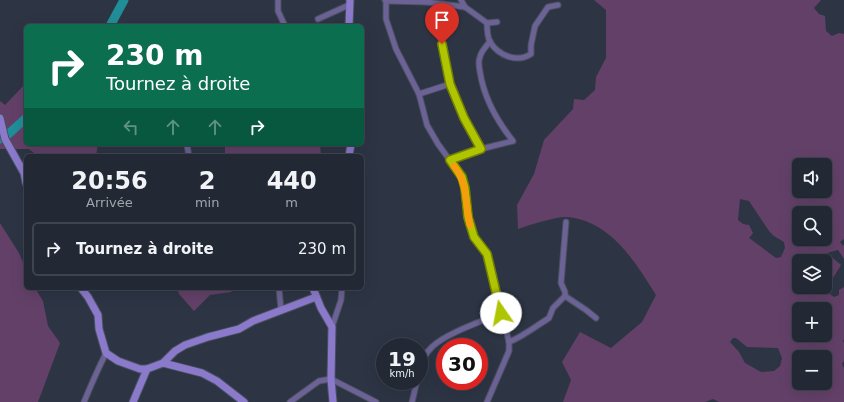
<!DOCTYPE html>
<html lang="fr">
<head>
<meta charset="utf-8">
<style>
	:root { --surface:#222834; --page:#2e3440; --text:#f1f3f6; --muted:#a2a6ac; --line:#3f444f }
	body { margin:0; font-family:"DejaVu Sans",sans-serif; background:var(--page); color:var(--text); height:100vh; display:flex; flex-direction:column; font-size:15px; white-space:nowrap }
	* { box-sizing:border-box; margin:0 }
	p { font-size:13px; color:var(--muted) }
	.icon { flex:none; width:22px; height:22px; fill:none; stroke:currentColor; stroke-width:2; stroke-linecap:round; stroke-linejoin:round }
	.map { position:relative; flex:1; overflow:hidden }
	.side { position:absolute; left:24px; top:154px; width:340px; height:136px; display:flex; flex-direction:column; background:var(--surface); border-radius:6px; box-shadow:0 4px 16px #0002,0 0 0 1px var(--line) }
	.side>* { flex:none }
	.top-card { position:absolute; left:24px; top:24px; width:340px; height:122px; border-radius:6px; box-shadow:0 4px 16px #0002,0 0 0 1px var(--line); background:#0b6e4f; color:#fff; overflow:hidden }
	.fabs { position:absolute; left:792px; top:158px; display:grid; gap:8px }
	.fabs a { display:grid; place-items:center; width:40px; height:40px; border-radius:6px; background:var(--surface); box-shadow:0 4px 16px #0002,0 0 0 1px var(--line); font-size:20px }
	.speed { position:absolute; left:376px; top:338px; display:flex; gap:8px; font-size:20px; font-weight:700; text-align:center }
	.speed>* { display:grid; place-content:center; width:52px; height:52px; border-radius:50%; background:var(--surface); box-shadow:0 4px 16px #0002,0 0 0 1px var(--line); line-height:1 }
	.speed small { font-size:10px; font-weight:400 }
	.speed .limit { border:6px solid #d22; background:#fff; color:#111 }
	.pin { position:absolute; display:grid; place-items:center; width:34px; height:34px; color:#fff; margin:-41px -17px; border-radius:50% 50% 50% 0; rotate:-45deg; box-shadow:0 0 4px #0007 }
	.pin .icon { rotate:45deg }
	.me { position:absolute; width:44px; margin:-22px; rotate:348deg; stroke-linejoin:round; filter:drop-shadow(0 0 3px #0008) }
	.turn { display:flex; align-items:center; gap:14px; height:84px; padding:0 16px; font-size:18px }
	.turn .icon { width:52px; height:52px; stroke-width:2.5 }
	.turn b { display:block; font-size:28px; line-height:34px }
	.lanes { display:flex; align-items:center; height:38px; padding:0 16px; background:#0003; justify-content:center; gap:20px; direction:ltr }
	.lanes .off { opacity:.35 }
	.eta { display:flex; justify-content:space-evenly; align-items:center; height:68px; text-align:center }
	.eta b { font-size:24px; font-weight:700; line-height:28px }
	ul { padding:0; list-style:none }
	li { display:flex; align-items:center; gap:12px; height:54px; margin:0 8px 6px; padding:0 8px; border:2px solid var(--line); border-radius:6px }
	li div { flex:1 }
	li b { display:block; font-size:15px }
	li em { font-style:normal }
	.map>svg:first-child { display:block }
</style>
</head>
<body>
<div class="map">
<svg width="844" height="402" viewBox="0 0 844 402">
	<rect width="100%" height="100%" fill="#2d3545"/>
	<g fill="#634068" fill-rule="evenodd">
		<path d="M594 0H821L814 8 819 14 825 16 826 31 832 36 839 33 844 34V239L840 242 843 246 844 244V259L838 250 827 253 841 265 833 278 825 275V261H799V287H825V282L830 294 834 297 839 295V290L844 287V339L843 341 844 343V361L842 364 844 368V402H719L713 399 705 402H563L571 380 562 362 580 332 611 348 642 322 656 295C635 262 612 222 568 217 558 216 529 225 518 229L517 205 534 174 544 140 573 109 574 99 584 100 595 90 596 77 606 58V10ZM799 165H825V191H799ZM740 199 749 201 769 231 774 236 784 242 785 248 781 257 776 258 749 238 753 233 749 225 743 224 738 220ZM799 213H825V239H799ZM799 309H825V335H799ZM733 338H736L747 347 778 348 782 358 780 366 774 371 761 372 745 363 739 352 730 342ZM799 357H825V383H799Z"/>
		<path d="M26 83V144H98L96 156H38L29 149H0V101L5 105Z"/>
		<path d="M225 144H320L321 156H225Z"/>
		<path d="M0 223 19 253 26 269V288H35L43 301 48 326 60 343 38 402H0Z"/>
		<path d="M177 288H234L231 292 210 295 194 311 179 294Z"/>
	</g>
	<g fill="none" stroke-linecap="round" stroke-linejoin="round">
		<g stroke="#208e98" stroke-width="9">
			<path d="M110 26 124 0"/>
			<path d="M0 139 4 138 26 118"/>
		</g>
		<g stroke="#495160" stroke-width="7">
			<g id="street">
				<path d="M278 0V11L285 26"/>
				<path d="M385 0 386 1V19L396 49 419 94 427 125 438 144 462 177 465 188 468 217 473 237 487 253 496 288 509 342V351L487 402"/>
				<path d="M461 0 465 7"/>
				<path d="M386 1 426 2 465 7 487 23 497 22"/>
				<path d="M443 4 442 16 439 29 450 84 464 118 481 149"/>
				<path d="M318 19 349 5"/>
				<path d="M487 23C487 29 487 36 490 42 499 56 517 63 531 54V45L535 26 548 7 558 5"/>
				<path d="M419 94 450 84"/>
				<path d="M187 145 189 156"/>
				<path d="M450 160 481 149 513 141C497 121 484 98 480 72 479 67 478 61 480 57 481 51 487 46 490 41"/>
				<path d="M279 288 281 310"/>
				<path d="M565 296 586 310 596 318"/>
				<path d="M332 327 341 300 342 288"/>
				<path d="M509 342C524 336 536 326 549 318L553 308 565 296V292L561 283 566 222"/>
				<path d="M419 370C422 361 425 353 433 346 447 333 483 321 501 313"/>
				<path d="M84 402C91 385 98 369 106 353"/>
				<path d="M290 402 319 381 331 379 376 402"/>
				<path d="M412 402 417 381"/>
			</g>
		</g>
		<g stroke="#495160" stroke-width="9">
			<g id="secondary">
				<path d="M349 26 350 0"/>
				<path d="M0 118 5 139 24 173 26 183"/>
				<path d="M349 156 351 144"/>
				<path d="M81 288 88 297 98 315 99 329 106 353 118 361 140 369H147L163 363 175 351 185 345 208 337 239 329 253 321 316 297"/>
				<path d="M313 288 321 308 332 327 331 379 333 402"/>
				<path d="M163 363 202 373 217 381 244 402"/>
				<path d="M133 402 147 369"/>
			</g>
		</g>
		<use href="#street" stroke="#6c6295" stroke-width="5"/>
		<use href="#secondary" stroke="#8b7acb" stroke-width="7"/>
	</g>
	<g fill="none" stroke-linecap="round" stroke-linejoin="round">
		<g stroke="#728001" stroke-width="10">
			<path id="route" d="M442 44 450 84 464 118 481 149 450 160 462 177 465 188 468 217 474 237 487 254 501 313"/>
		</g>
		<use href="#route" stroke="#b0c501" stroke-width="7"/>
		<path stroke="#f59e0b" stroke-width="7" d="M454 166C468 183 465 204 470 225"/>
	</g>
</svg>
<div class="fabs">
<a><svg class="icon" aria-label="sound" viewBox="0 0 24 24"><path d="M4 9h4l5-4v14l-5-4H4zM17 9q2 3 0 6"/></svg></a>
<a><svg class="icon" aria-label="search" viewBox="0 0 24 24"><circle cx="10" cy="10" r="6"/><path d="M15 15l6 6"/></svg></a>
<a><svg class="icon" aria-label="layers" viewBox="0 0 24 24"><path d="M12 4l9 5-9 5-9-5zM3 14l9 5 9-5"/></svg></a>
<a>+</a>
<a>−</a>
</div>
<div class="speed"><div>19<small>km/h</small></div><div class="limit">30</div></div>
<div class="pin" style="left:442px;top:44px;background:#d93025"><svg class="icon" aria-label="arrive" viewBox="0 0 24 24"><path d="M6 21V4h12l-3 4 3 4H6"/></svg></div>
<svg class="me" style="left:501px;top:313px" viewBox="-20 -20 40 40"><circle r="19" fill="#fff"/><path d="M0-13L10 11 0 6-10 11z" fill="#b0c501"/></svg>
<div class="top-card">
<div class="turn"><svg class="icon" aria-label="right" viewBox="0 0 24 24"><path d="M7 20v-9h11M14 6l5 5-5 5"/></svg><div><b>230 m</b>Tournez à droite</div></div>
<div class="lanes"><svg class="icon off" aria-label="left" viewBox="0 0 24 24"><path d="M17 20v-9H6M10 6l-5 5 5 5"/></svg><svg class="icon off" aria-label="ahead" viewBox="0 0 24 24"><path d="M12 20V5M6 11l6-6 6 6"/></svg><svg class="icon off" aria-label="ahead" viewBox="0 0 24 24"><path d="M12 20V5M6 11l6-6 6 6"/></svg><svg class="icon" aria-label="right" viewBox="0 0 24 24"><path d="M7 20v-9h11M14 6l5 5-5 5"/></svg></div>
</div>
<section class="side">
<div class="eta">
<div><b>20:56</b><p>Arrivée</p></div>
<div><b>2</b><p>min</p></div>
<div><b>440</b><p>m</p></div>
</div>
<ul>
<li><svg class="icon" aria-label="right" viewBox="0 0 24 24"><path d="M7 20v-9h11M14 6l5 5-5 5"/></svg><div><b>Tournez à droite</b></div><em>230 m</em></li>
</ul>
</section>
</div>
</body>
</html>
